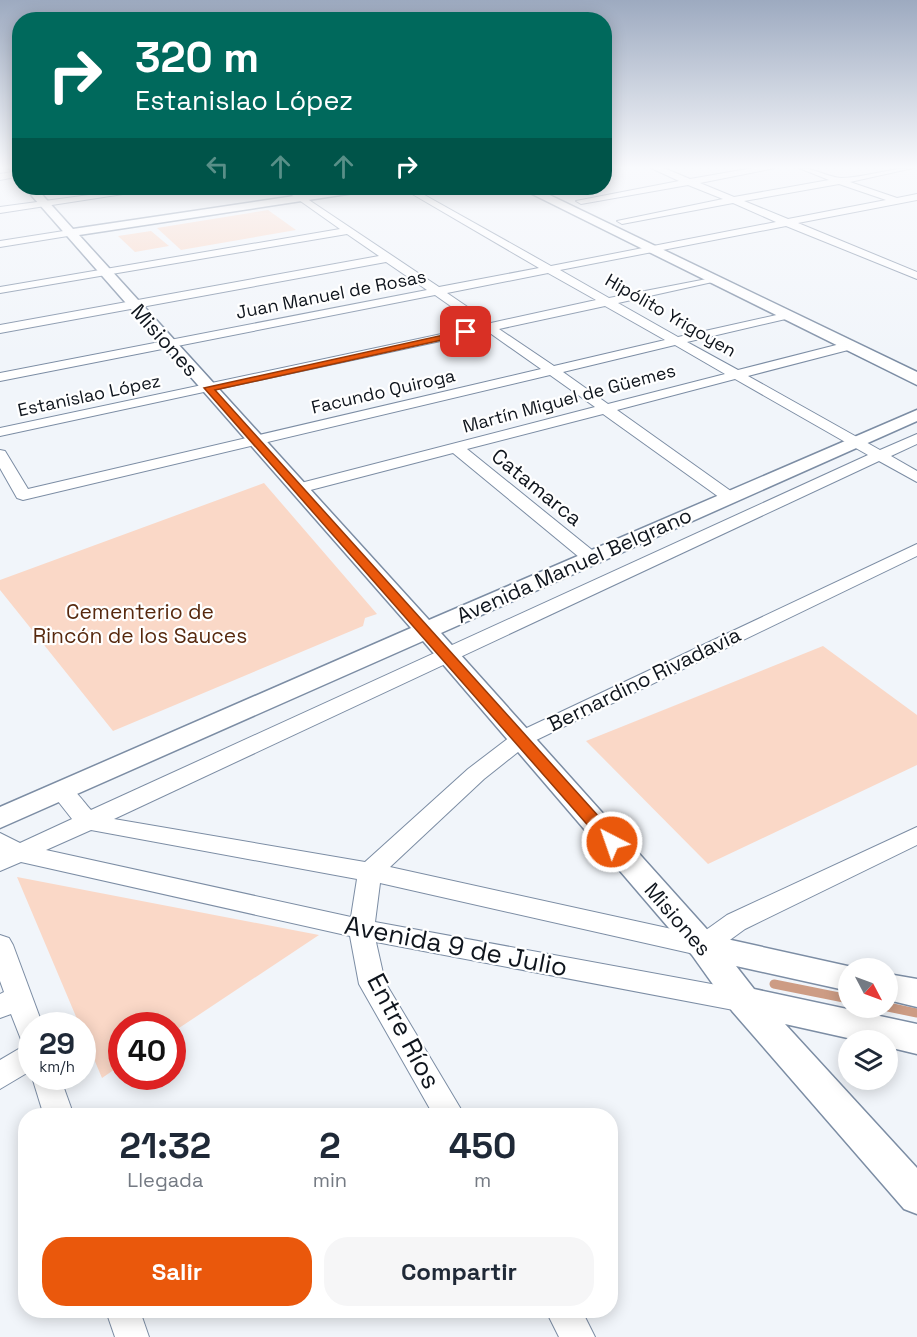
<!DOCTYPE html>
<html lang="es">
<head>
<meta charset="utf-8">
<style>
	:root { --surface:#fff; --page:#f6f6f7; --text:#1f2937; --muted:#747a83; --accent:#ea580c }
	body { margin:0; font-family:"Space Grotesk",sans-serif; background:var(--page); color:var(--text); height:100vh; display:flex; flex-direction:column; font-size:22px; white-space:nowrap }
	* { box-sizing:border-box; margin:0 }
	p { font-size:20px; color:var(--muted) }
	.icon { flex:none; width:33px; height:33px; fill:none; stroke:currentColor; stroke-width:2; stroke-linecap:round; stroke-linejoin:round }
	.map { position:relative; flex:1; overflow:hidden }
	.details { position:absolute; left:18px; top:1108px; width:600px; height:210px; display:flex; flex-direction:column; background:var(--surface); border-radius:24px; box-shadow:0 3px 15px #0003 }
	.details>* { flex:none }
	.guide { position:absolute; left:12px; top:12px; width:600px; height:183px; border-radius:24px; box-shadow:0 3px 15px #0003; background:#00695c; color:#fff; overflow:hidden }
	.needle { width:39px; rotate:131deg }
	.controls { position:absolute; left:838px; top:958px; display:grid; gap:12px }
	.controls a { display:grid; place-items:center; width:60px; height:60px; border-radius:50%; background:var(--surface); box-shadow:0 3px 15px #0003; font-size:30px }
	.speed { position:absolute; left:18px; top:1012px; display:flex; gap:12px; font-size:30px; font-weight:700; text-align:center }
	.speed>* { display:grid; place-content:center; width:78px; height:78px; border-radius:50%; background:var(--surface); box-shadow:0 3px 15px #0003; line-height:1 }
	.speed small { font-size:15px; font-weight:400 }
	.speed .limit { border:9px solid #d22; background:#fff; color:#111 }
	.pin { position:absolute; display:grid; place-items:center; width:51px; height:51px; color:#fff; margin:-26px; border-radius:12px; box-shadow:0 3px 9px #0006 }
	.me { position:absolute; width:66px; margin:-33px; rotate:319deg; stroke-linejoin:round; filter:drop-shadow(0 0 4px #0008) }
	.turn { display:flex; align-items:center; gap:21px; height:126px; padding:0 24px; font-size:27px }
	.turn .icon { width:78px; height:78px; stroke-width:2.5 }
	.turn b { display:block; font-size:42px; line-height:51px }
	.lanes { display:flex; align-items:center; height:57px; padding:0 24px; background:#0003; justify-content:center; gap:30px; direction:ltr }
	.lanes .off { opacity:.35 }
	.eta { display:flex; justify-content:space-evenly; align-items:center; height:102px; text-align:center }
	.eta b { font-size:36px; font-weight:700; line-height:42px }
	.cta { display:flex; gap:12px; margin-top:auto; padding:12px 24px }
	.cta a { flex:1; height:69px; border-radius:24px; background:var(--accent); color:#fff; font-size:24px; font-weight:700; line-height:69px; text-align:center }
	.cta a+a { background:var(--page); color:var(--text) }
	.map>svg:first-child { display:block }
</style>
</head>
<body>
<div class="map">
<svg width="917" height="1337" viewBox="0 0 917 1337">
	<rect width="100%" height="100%" fill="#f1f5fa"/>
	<g fill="#fad8c7">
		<path d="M268 210 296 230 181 250 157 228Z"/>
		<path d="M151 231 169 246 135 252 118 236Z"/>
		<path d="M264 483 377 614 365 618 363 626 113 731 0 590V580Z"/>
		<path d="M823 646 917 715V765L708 864 586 741Z"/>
		<path d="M17 877 319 935 173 1032 172 1026H122L121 1065 102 1078 83 1033 82 1026H80Z"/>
	</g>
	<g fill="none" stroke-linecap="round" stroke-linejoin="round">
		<g stroke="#cd9c84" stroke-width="9">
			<path d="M774 984 849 999"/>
			<path d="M888 1007 917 1013"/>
		</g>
		<g stroke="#7c8da4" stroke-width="2">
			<g id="minor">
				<path d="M651 168H664L690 179 753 168H775L700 183 734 197 829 180 799 168C815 168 827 177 841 178 863 178 889 168 913 168L850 182 897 198 917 194V200L798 223 917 272V279L786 226 560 270 609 298 717 277V281L618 303 678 337 790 312V318L687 342 738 370 848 342 852 343V349L748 376 880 450 917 434V444L891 456 917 471V482L879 461 114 819 365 862 468 769 514 734 917 544V556L528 744 484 779 390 867 699 935 727 915 917 827V845L745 929 712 953 703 956 380 883 375 922 744 990 753 993 757 1001 753 1009 744 1012 376 942 385 982 465 1116H434L359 984 350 936 21 862 0 871V833L20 843 72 819 50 791 53 786C71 780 80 798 91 810L868 455 735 379 617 410 735 494 737 497 735 500H723L603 414 467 449 597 554 600 558 597 562H585L453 453 299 493 291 488 293 485 595 407 550 375 23 500 17 498 0 468V450L5 451 28 489 541 369 487 331 0 436V428L479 326 435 295 0 381V373L427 290 386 262 0 333V325L379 256 347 234 0 293V287L340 229 282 188H291L439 287 539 268 402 188H412L551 266 776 222 733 203 622 224 617 221 723 199 688 185 581 204 576 201 679 181ZM839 184 886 200 788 219 744 201ZM548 273 596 300 491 323 447 293ZM605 306 665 340 554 366 499 329ZM675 345 725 374 608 404 563 372ZM91 830 357 879 351 917 46 850Z"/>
				<path d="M18 171 20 176 0 180V174Z"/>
				<path d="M141 188H162L0 213V207Z"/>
				<path d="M70 230 74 231V235L0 247V241Z"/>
				<path d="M0 935 9 938 13 945 43 1026H32V1070L0 1089V1060L27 1044 22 1042 11 1014 0 1018V994L4 992 0 981Z"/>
				<path d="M32 1077H60L74 1116H44Z"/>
				<path d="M106 1311H140L149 1337H115Z"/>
				<path d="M546 1311H582L595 1337H559Z"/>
			</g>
		</g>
		<g stroke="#7c8da4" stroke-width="3">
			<g id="tertiary">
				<path d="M8 168H19L20 179Z"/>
				<path d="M25 188H36L73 229 348 188H372L367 191 79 235 429 620 917 410V421L441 633 713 936 861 969H849V991L736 966 754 989 917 1024V1054L888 1047V1041H861L785 1024 917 1168V1214L904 1209 732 1011 692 955 423 641 0 828V807L411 628Z"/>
				<path d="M888 974 917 979V1007L888 1000Z"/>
			</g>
		</g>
		<g stroke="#7c8da4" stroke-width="3">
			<path id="secondary" d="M520 188H535L917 372V385Z"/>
		</g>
		<use href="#minor" fill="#fff" fill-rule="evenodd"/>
		<use href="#tertiary" fill="#fff" fill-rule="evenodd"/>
		<use href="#secondary" fill="#fff" fill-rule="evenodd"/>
	</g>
	<linearGradient id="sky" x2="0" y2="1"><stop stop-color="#9daac0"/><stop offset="0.47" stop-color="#f9fafd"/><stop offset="1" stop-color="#f9fafd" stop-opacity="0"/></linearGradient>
	<rect width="917" height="356" fill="url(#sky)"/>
	<path fill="#ea580c" stroke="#983908" stroke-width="1.5" d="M466 330 469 334 215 390 618 838 620 842 618 846H606L204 388Z"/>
	<g text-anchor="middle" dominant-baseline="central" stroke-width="4.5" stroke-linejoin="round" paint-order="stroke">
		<g font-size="18" fill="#0f151d" stroke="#fff">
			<text transform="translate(331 294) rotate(-11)">Juan Manuel de Rosas</text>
			<text transform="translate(671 315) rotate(30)">Hipólito Yrigoyen</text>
			<text transform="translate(383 391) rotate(-13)">Facundo Quiroga</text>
			<text transform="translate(89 395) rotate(-12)">Estanislao López</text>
			<text transform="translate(569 398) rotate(-15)">Martín Miguel de Güemes</text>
		</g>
		<g font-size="21" fill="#0f151d" stroke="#fff">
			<text transform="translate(165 340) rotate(48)">Misiones</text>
			<text transform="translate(537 487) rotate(39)">Catamarca</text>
			<text transform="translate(574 565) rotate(-24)">Avenida Manuel Belgrano</text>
			<text transform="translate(644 679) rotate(-26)">Bernardino Rivadavia</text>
			<text transform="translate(678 919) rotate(49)">Misiones</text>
		</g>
		<g font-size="21" fill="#57290e" stroke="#fff">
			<text x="140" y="611">Cementerio de<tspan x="140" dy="24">Rincón de los Sauces</tspan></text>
		</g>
		<g font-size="26" fill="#0f151d" stroke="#fff">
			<text transform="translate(456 946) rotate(11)">Avenida 9 de Julio</text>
			<text transform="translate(404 1031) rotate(62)">Entre Ríos</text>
		</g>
	</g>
</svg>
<div class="controls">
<a><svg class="needle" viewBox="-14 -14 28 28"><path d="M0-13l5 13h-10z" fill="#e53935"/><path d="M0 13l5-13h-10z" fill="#747a83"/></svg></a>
<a><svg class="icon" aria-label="layers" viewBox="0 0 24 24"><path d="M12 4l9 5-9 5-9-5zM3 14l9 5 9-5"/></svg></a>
</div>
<div class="speed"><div>29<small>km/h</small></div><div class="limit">40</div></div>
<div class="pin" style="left:466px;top:332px;background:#d93025"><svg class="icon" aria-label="arrive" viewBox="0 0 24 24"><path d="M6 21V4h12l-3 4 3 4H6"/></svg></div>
<svg class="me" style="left:612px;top:842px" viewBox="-20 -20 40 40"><circle r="17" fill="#ea580c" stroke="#fff" stroke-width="3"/><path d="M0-11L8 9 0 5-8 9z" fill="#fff"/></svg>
<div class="guide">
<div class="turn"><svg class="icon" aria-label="right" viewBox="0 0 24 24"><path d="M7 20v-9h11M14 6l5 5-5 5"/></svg><div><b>320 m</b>Estanislao López</div></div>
<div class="lanes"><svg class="icon off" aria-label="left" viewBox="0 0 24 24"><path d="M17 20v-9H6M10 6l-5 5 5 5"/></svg><svg class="icon off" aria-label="ahead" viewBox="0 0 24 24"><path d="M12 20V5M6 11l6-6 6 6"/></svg><svg class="icon off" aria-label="ahead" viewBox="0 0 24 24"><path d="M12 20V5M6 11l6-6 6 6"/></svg><svg class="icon" aria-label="right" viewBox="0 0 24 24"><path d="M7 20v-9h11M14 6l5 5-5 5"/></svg></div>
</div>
<section class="details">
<div class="eta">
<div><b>21:32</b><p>Llegada</p></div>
<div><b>2</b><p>min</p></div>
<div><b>450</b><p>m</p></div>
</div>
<div class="cta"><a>Salir</a><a>Compartir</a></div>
</section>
</div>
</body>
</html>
